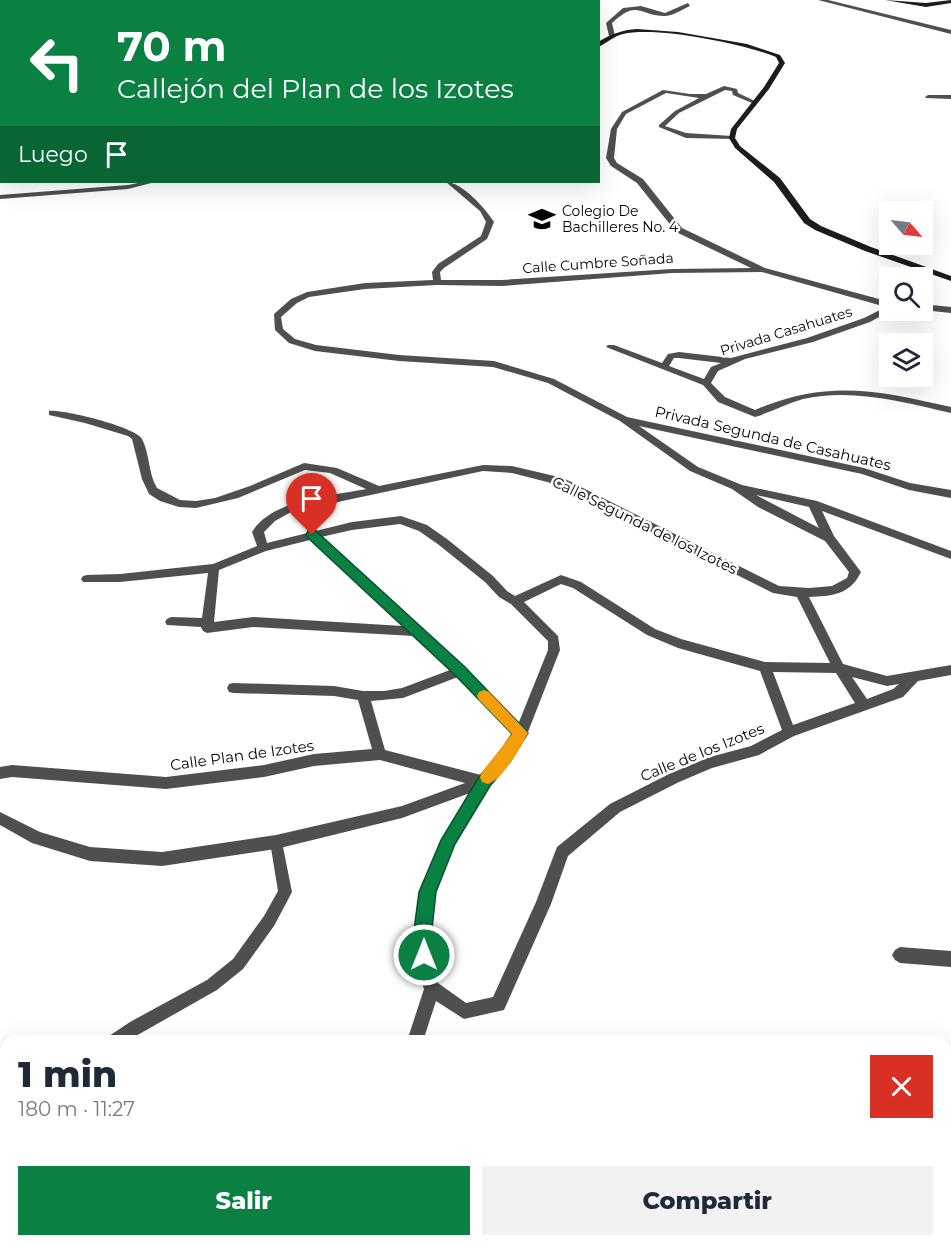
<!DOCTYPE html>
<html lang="es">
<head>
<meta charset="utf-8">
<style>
	:root { --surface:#fff; --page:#f2f2f3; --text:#1f2937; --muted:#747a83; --accent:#0b8043 }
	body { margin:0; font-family:Montserrat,sans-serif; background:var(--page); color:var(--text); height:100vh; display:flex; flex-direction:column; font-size:22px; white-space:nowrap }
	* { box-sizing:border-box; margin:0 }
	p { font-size:20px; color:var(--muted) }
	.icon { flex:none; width:33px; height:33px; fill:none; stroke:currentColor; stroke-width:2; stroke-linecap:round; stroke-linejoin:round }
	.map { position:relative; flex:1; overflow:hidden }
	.panel { position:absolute; left:0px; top:1035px; width:951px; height:212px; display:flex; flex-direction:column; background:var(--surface); border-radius:18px 18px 0 0; box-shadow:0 6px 24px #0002 }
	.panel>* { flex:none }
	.banner { position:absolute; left:0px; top:0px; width:600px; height:183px; box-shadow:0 6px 24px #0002; background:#0b8043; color:#fff; overflow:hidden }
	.needle { width:39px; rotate:118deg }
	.controls { position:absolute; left:879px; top:201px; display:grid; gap:12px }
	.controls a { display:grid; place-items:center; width:54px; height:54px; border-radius:0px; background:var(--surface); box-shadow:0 6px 24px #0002; font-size:30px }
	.pin { position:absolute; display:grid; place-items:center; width:51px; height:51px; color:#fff; margin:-62px -26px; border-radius:50% 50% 50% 0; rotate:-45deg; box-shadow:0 0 6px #0007 }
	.pin .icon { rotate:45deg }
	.me { position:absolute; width:66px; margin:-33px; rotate:0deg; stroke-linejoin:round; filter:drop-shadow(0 0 4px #0008) }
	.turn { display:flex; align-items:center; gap:21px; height:126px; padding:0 18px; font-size:27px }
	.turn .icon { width:78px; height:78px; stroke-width:2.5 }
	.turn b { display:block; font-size:42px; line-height:51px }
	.then { display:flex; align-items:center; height:57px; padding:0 18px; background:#0003; gap:12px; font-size:22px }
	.round { display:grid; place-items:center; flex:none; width:63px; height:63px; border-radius:0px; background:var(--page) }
	.head { display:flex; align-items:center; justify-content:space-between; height:102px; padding:0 18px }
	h1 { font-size:36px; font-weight:800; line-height:45px }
	.button { display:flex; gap:12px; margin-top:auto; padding:12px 18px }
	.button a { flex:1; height:69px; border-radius:0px; background:var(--accent); color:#fff; font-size:24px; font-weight:800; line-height:69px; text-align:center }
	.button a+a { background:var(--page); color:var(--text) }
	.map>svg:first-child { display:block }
</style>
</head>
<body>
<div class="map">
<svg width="951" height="1246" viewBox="0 0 951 1246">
	<rect width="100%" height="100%" fill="#fff"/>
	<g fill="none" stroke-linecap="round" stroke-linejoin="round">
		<g fill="#4f4f4f" fill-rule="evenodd">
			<path d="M928 95H951V99L926 98 925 97Z"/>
			<path d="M276 836 280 838 282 842 292 892 274 926 243 969 217 990 127 1041H107L109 1036 130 1022 207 980 233 959 264 916 278 891 270 842 272 838Z"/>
			<path d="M48 1240H64L63 1246H47Z"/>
		</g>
		<g fill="#4f4f4f" fill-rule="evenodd">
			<path d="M6 0H12L6 2Z"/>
			<rect x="145" y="0" width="6" height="2"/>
			<rect x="191" y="0" width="6" height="2"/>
			<path d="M818 0H828L951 30V34Z"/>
			<path d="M688 3 690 6C683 9 671 17 663 16 637 14 637 0 612 23L615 36 612 38 609 36 606 23 623 8 641 6 665 13Z"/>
			<path d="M2 16V23L0 24V17Z"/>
			<rect x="0" y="33" width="2" height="4"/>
			<path d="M724 86 737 89 738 93 757 102 752 103 733 95 732 91 725 90 679 113 665 126 686 133 732 136 734 137V139L686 138 659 127V125L675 111 699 98 666 93 626 114 617 129 614 158 617 163 643 179 682 228 765 268 890 302V310H892L870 322 813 342 745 359 718 371 711 383 725 397 755 410C827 379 877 390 951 407V413C904 402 852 388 803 399 786 404 771 412 755 417L718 402 703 385 606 347 608 345H614L662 363 668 354 679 352 731 358 807 338 864 318 886 307 762 272 672 273 502 286 437 285 365 289 309 297 297 303 281 317 283 329 295 339 316 345 399 355 494 361 554 379 627 417 864 468 910 483 951 490V498L909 490 862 474 639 426 698 467 742 485 817 501 951 551V559L822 511 834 536 861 572C850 595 832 596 809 597L843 664 887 676 951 665V675L918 681 903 697 794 736 759 755 712 768 679 782 620 812 568 856 551 904 504 1010 464 1019 436 1001 423 1041H407L424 989 417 971 414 938 421 892 444 835 470 793 402 818 276 849 162 866 90 861 32 843 0 825V812L40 832 90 847 162 852 276 835 402 806 465 783 380 760 314 766 264 777 166 789 12 777 0 779V767L12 765 166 777 264 765 314 754 372 749 358 700 334 696 233 693 229 692 227 688 229 684 233 683 334 686 363 691H384L402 688 450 670 414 636 253 627 207 633 203 631 201 627 167 625 165 622 167 619 171 617 202 618 208 573 120 582H83L81 579 83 576 87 575 120 574 213 564 257 546 252 532C272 499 331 496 366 489L330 473 305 470 238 498 196 508 179 507 160 501 149 494 142 479 132 439 128 436 85 423 49 415V411C62 409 136 427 142 439 150 454 148 473 157 488L180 500 196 501 215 498 250 486 304 463 337 468 379 486 483 465 512 466 563 478 779 586 809 588 832 586 847 578 849 572 825 541 758 507 732 489 690 471 620 421 548 383 493 367 399 361 315 351 289 343 275 330 274 314 291 299 307 292 365 283 433 280 432 272 438 264 481 236 486 222 480 211 446 182C462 182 486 209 494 222L487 239 444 268 440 272 441 280H502L672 269 751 268 676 232 637 183 611 166 606 158 611 129 622 112 663 90 690 94H706ZM674 358H679L721 363 711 367 704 379 669 366ZM483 471 512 473 555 484 773 593 797 597 830 663 765 662 681 639 655 629 581 582 561 575 515 596 507 591 493 576 447 539 427 525 401 516 352 522 267 543 264 532 275 521 291 512ZM756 495 809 507 819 528ZM400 524 419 531 439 545 485 582 499 597 511 604 548 641V650L519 722 464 667 321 537 352 530ZM310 540 403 626 253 617 214 622 219 570 266 551ZM561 584 573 588 647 635 678 648 760 671 782 730 751 746 710 757 669 774 610 804 557 847 536 902 493 997 466 1003 438 983 433 971 430 938 435 892 455 844 489 786 510 762 526 737 560 650 558 636 524 602ZM773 672 836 673 855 703 793 725ZM458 677 513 734 500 754 481 775 385 750 371 701 403 698ZM852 677 887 686 899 684 893 689 867 699Z"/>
			<path d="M0 174H2L0 179Z"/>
			<path d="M143 182H155L128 189 0 199V195L128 185Z"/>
			<path d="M922 304 951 307V313L922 310Z"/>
			<path d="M900 947 951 951V967L900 963 895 960 892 955 895 950Z"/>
			<path d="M945 1232 949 1233 951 1239 949 1246H908L910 1240H945Z"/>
			<path d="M433 1240H454L456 1246H435Z"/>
		</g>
		<g fill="#1c1c1c" fill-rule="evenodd">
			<path d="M324 0H331L332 2H326Z"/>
			<path d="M380 0H404L401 2Z"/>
			<path d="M552 0H559L551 2Z"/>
			<path d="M885 0 926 3 951 0V3L926 7Z"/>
			<path d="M637 29 678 32 747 44 780 55 785 63 769 89 737 129 735 138 740 146 780 178 810 219 821 226 871 247 951 276V281L865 251 815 230 804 223 774 182 735 148 729 138 731 129 764 87 779 63 776 57C744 44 657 26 623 34 614 36 607 43 598 47V42C611 34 622 30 637 29Z"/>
		</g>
	</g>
	<path fill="#0b8043" stroke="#07532c" stroke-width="1.5" d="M312 530 316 531 465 667 528 733 510 762 490 786 455 844 436 892 431 938 432 955 430 961 424 964 417 961 413 938 419 892 441 840 479 777 499 753 512 734 455 675 308 538 306 535 308 531Z"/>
	<path fill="#f59e0b" d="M484 690 489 692 528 733C521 747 503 779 488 784L482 782 480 777 482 772 512 734 479 700 477 696 479 692Z"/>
	<defs>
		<g id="school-bare" transform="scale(2.07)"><path d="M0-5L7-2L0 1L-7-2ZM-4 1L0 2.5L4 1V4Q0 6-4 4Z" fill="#000" stroke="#fff" stroke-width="2.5" paint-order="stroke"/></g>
	</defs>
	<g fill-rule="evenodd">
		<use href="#school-bare" x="542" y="219"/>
	</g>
	<g text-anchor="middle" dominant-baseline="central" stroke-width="5" stroke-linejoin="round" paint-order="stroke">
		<g font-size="14" fill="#000" stroke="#fff" text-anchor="start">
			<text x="562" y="211">Colegio De<tspan x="562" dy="16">Bachilleres No. 4</tspan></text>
		</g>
		<g font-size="14" fill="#000" stroke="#fff">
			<text transform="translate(598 263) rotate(-4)">Calle Cumbre Soñada</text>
			<text transform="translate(786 331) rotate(-17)">Privada Casahuates</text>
		</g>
		<g font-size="15" fill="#000" stroke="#fff">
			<text transform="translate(773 438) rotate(13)">Privada Segunda de Casahuates</text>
			<text transform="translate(645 525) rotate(26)">Calle Segunda de los Izotes</text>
			<text transform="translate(702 752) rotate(-22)">Calle de los Izotes</text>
			<text transform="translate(242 755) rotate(-8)">Calle Plan de Izotes</text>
		</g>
	</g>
</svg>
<div class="controls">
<a><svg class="needle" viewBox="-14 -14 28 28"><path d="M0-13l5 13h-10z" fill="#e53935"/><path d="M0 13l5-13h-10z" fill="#747a83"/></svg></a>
<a><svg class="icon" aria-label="search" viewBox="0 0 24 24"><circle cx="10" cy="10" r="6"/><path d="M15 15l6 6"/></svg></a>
<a><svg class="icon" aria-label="layers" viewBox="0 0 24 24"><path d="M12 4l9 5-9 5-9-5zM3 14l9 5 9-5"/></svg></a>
</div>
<div class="pin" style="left:312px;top:535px;background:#d93025"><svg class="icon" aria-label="arrive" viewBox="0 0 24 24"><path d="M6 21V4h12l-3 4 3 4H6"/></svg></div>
<svg class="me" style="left:424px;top:955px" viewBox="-20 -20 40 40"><circle r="17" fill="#0b8043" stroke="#fff" stroke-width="3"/><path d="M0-11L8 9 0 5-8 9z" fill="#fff"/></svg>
<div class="banner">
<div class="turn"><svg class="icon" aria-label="left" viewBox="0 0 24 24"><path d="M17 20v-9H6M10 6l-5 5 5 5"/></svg><div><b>70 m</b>Callejón del Plan de los Izotes</div></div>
<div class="then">Luego<svg class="icon" aria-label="arrive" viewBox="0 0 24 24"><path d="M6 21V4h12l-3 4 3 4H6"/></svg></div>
</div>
<section class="panel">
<div class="head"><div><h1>1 min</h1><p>180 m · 11:27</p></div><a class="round" style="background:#d93025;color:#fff"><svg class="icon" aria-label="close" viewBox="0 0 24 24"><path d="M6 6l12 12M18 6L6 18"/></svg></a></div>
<div class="button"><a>Salir</a><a>Compartir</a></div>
</section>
</div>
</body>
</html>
